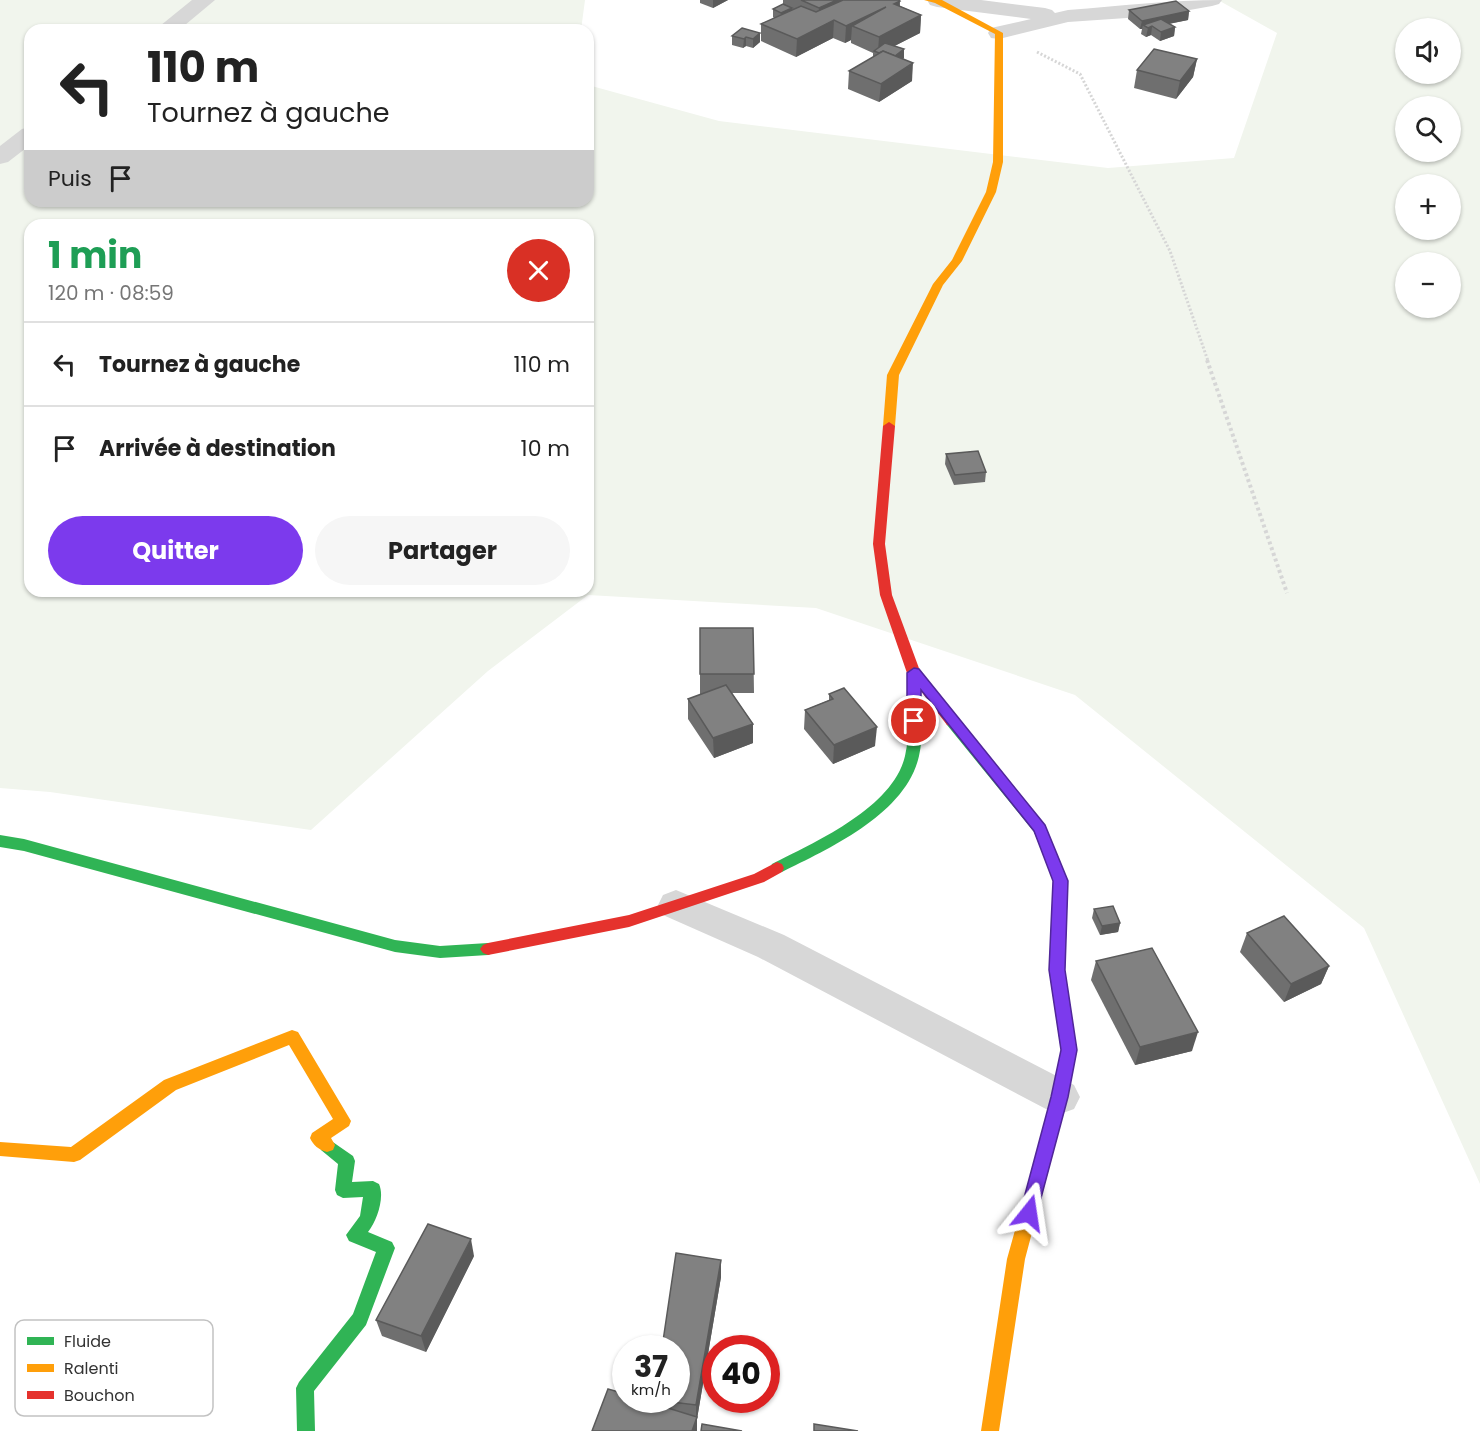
<!DOCTYPE html>
<html lang="fr">
<head>
<meta charset="utf-8">
<style>
	:root { --surface:#fff; --page:#f6f6f6; --text:#222; --muted:#767676; --line:#e0e0e0; --accent:#7c3aed }
	body { margin:0; font-family:Poppins,sans-serif; background:var(--page); color:var(--text); height:100vh; display:flex; flex-direction:column; font-size:22px; white-space:nowrap }
	* { box-sizing:border-box; margin:0 }
	p { font-size:20px; color:var(--muted) }
	.icon { flex:none; width:33px; height:33px; fill:none; stroke:currentColor; stroke-width:2; stroke-linecap:round; stroke-linejoin:round }
	.map { position:relative; flex:1; overflow:hidden }
	.drawer { position:absolute; left:24px; top:219px; width:570px; height:378px; display:flex; flex-direction:column; background:var(--surface); border-radius:18px; box-shadow:0 2px 4px #0004 }
	.drawer>* { flex:none }
	.hud { position:absolute; left:24px; top:24px; width:570px; height:183px; border-radius:18px; box-shadow:0 2px 4px #0004; background:#fff; color:var(--text); overflow:hidden }
	.buttons { position:absolute; left:1395px; top:18px; display:grid; gap:12px }
	.buttons a { display:grid; place-items:center; width:66px; height:66px; border-radius:50%; background:var(--surface); box-shadow:0 2px 4px #0004; font-size:30px }
	.speed { position:absolute; left:612px; top:1335px; display:flex; gap:12px; font-size:30px; font-weight:700; text-align:center }
	.speed>* { display:grid; place-content:center; width:78px; height:78px; border-radius:50%; background:var(--surface); box-shadow:0 2px 4px #0004; line-height:1 }
	.speed small { font-size:15px; font-weight:400 }
	.speed .limit { border:9px solid #d22; background:#fff; color:#111 }
	.pin { position:absolute; display:grid; place-items:center; width:51px; height:51px; color:#fff; margin:-26px; border:3px solid #fff; border-radius:50%; box-shadow:0 2px 6px #0007 }
	.me { position:absolute; width:66px; margin:-33px; rotate:15deg; stroke-linejoin:round; filter:drop-shadow(0 0 4px #0008) }
	.turn { display:flex; align-items:center; gap:21px; height:126px; padding:0 24px; font-size:27px }
	.turn .icon { width:78px; height:78px; stroke-width:2.5 }
	.turn b { display:block; font-size:42px; line-height:51px }
	.then { display:flex; align-items:center; height:57px; padding:0 24px; background:#0003; gap:12px; font-size:22px }
	.round { display:grid; place-items:center; flex:none; width:63px; height:63px; border-radius:32px; background:var(--page) }
	.head { display:flex; align-items:center; justify-content:space-between; height:102px; padding:0 24px }
	h1 { font-size:36px; font-weight:700; line-height:45px; color:#1e9e55 }
	.primary-button { display:flex; gap:12px; margin-top:auto; padding:12px 24px }
	.primary-button a { flex:1; height:69px; border-radius:36px; background:var(--accent); color:#fff; font-size:24px; font-weight:700; line-height:69px; text-align:center }
	.primary-button a+a { background:var(--page); color:var(--text) }
	ul { padding:0; list-style:none }
	li { display:flex; align-items:center; gap:18px; height:84px; padding:0 24px; border-top:2px solid var(--line) }
	li div { flex:1 }
	li b { display:block; font-size:22px }
	li em { font-style:normal }
	.map>svg:first-child { display:block }
</style>
</head>
<body>
<div class="map">
<svg width="1480" height="1431" viewBox="0 0 1480 1431">
	<rect width="100%" height="100%" fill="#fff"/>
	<path fill="#f1f5ed" fill-rule="evenodd" d="M0 0H585L581 30H30V201H588V85L719 121 1108 168 1234 158 1277 33 1218 0H1480V1184L1364 928 1075 695 816 608 588 595 488 671 311 830 50 792 0 788ZM1406 28H1450V74H1406ZM1406 106H1450V152H1406ZM1406 184H1450V230H1406ZM30 225H588V591H30ZM1406 262H1450V308H1406Z"/>
	<g fill="none" stroke-linecap="round" stroke-linejoin="round">
		<path stroke="#d6d6d6" stroke-width="3" stroke-dasharray="2 2" stroke-linecap="butt" d="M1037 52 1080 74 1170 251 1208 361"/>
		<path stroke="#d6d6d6" stroke-width="4" stroke-dasharray="3 3" stroke-linecap="butt" d="M1207 360 1287 593"/>
		<g fill="#d7d7d7" fill-rule="evenodd">
			<path d="M192 0H215L179 30H155Z"/>
			<path d="M927 0H981L1045 8 1052 10 1055 13 1068 10C1120 6 1171 0 1222 0L1219 4 1212 6 1156 16 1068 22 999 39 991 38 988 33 991 28 1031 19 937 7 930 5Z"/>
			<path d="M30 127V145L8 162 0 164V146L22 129Z"/>
			<path d="M676 890 784 935 1074 1085 1080 1097 1074 1109 1060 1114 1046 1109 758 957 663 915 658 905 663 895Z"/>
		</g>
		<g fill="#30b455" fill-rule="evenodd">
			<path d="M914 668 921 673C920 700 925 730 919 756 906 814 830 848 782 872H772L770 868 772 864C815 842 893 808 905 756 911 730 907 700 907 673Z"/>
			<path d="M952 716 957 717 1045 825 1068 881 1065 970 1077 1051 1072 1070 1066 1072 1060 1070 1058 1065 1061 1051 1049 970 1054 881 1034 832 947 725 945 721 947 717Z"/>
			<path d="M0 835 24 839 395 940 440 946 488 943 493 945 496 949 493 953 488 955 440 958 395 952 24 851 0 847Z"/>
			<path d="M327 1138 353 1156 355 1161 352 1182 373 1181 379 1184C385 1197 377 1221 368 1232L392 1242 395 1248 366 1325 314 1391 315 1431H297L296 1388 299 1382 353 1314 376 1252 349 1241 346 1235 360 1216 363 1197 343 1198 337 1195 335 1190 338 1164 321 1150 319 1145 321 1140Z"/>
		</g>
		<g fill="#ff9f0a" fill-rule="evenodd">
			<path d="M924 0H942L1003 33V162L996 192 962 261 943 285 899 375 895 426 889 430 883 426 887 375 933 284 952 260 986 192 993 162 995 34 935 3Z"/>
			<path d="M292 1030 298 1032 351 1121 349 1126 331 1138 335 1145 333 1150 327 1152C319 1150 313 1145 310 1138L312 1133 333 1119 289 1045 176 1090 80 1160 74 1162 0 1156V1142L71 1147 164 1080Z"/>
			<path d="M1066 1058 1072 1060 1074 1065 1068 1097 1025 1259 999 1431H981L1007 1259 1052 1097 1058 1065 1060 1060Z"/>
		</g>
		<g fill="#e5322d" fill-rule="evenodd">
			<path d="M889 422 895 426 885 544 892 595 920 671 959 721 952 726 947 725 907 673 880 595 873 544 883 426Z"/>
			<path d="M777 862 782 864 784 868 782 872 764 882 629 927 488 955 483 953 480 949 483 945 488 943 629 915 754 874Z"/>
		</g>
	</g>
	<g fill="#6f6f6f">
		<path d="M700 0H728L713 8 700 3Z"/>
		<path d="M783 0H899L900 6 921 15 920 33 894 46 904 49V58L903 59 912 81 879 102 848 89 849 71 873 57V53L851 43V40L845 43 833 38 796 57 761 41V24L774 18 773 17V9L783 4Z"/>
		<path d="M1129 10 1189 11 1188 20 1169 24 1175 27 1174 36 1160 41 1151 35 1146 37 1141 34 1142 29H1140L1128 19Z"/>
		<path d="M760 33V42L753 48 746 46 743 48 732 45V36Z"/>
		<path d="M1197 59 1193 77 1176 99 1134 88 1137 70Z"/>
		<path d="M946 454 986 472 985 482 954 485 945 464Z"/>
		<path d="M753 628 754 693H732L753 724V743L714 758 688 719V699L704 694H700V674Z"/>
		<path d="M829 694 875 746 833 764 804 729 805 710 829 700Z"/>
		<path d="M1094 909 1120 923 1118 932 1100 935 1092 918Z"/>
		<path d="M1247 933 1329 966 1321 984 1284 1002 1240 952Z"/>
		<path d="M1096 961 1192 1051 1135 1065 1091 980Z"/>
		<path d="M474 1256 426 1352 382 1336 376 1320Z"/>
		<path d="M721 1260V1277L697 1419 655 1404V1400Z"/>
	</g>
	<g fill="#5a5a5a">
		<path d="M713 0H728L713 8Z"/>
		<path d="M837 0H866L818 26 819 8Z"/>
		<path d="M900 1 899 18 894 4Z"/>
		<path d="M886 7 852 26 851 40 845 43 846 26Z"/>
		<path d="M792 8 791 17 781 22V13Z"/>
		<path d="M1189 11 1188 20 1152 27 1151 35 1146 37 1148 28 1143 25 1142 29H1140L1142 21Z"/>
		<path d="M921 15 920 33 881 53 878 52 879 37Z"/>
		<path d="M834 20 833 38 796 57 797 39Z"/>
		<path d="M1175 27 1174 36 1160 41 1161 32Z"/>
		<path d="M760 33V42L753 48V39Z"/>
		<path d="M746 37V46L743 48 744 39Z"/>
		<path d="M904 49V58L893 67V58Z"/>
		<path d="M1197 59 1193 77 1176 99 1180 81Z"/>
		<path d="M913 63 912 81 879 102 881 84Z"/>
		<path d="M753 724V743L714 758 713 738Z"/>
		<path d="M877 727 875 746 833 764 834 745Z"/>
		<path d="M1120 923 1118 932 1100 935 1102 926Z"/>
		<path d="M1329 966 1321 984 1284 1002 1291 984Z"/>
		<path d="M1198 1032 1192 1051 1135 1065 1140 1047Z"/>
		<path d="M471 1239 474 1256 426 1352 421 1336Z"/>
		<path d="M721 1260V1277L697 1419V1431H692L696 1418V1405Z"/>
	</g>
	<g fill="#818181" stroke="#5a5a5a" stroke-width="1.5">
		<path d="M801 0H837L819 8Z"/>
		<path d="M843 0H899L900 1 894 4 921 15 879 37 852 26 886 7 846 26 834 20 797 39 761 24 801 6 816 12Z"/>
		<path d="M1176 1 1189 11 1142 21 1129 10Z"/>
		<path d="M783 4 792 8 781 13 773 9Z"/>
		<path d="M1161 19 1175 27 1161 32 1152 26 1148 28 1143 25Z"/>
		<path d="M742 28 760 33 753 39 746 37 744 39 732 36Z"/>
		<path d="M885 43 904 49 895 56 883 51 879 53 874 51Z"/>
		<path d="M1154 49 1197 59 1180 81 1137 70Z"/>
		<path d="M883 51 913 63 881 84 849 71Z"/>
		<path d="M978 451 986 472 955 475 946 454Z"/>
		<path d="M700 628H753L754 674H700Z"/>
		<path d="M726 685 753 724 713 738 688 699Z"/>
		<path d="M844 688 877 727 834 745 805 710 833 699 829 694Z"/>
		<path d="M1113 906 1120 923 1102 926 1094 909Z"/>
		<path d="M1284 916 1329 966 1291 984 1247 933Z"/>
		<path d="M1152 948 1198 1032 1140 1047 1096 961Z"/>
		<path d="M428 1224 471 1239 421 1336 376 1320Z"/>
		<path d="M676 1253 721 1260 696 1405 655 1400H676V1348H662Z"/>
		<path d="M608 1389 626 1394V1400H642L697 1417 692 1431H592Z"/>
		<path d="M702 1424 742 1431H701Z"/>
		<path d="M814 1424 858 1431H814Z"/>
	</g>
	<path fill="#7c3aed" stroke="#51269a" stroke-width="1.5" d="M914 668 919 669 1045 825 1068 881 1065 970 1077 1050 1068 1097 1037 1213 1035 1218 1029 1221 1023 1218 1020 1213 1051 1097 1061 1050 1049 970 1053 881 1034 831 921 690V721L914 726 909 725 907 721V673Z"/>
	<rect x="15" y="1320" width="198" height="96" rx="9" fill="#fff" stroke="#c2c2c2" stroke-width="1.5"/>
	<rect x="27" y="1337" width="27" height="8" fill="#30b455"/>
	<rect x="27" y="1364" width="27" height="8" fill="#ff9f0a"/>
	<rect x="27" y="1391" width="27" height="8" fill="#e5322d"/>
	<g font-size="16" fill="#333">
		<text x="64" y="1347">Fluide</text>
		<text x="64" y="1374">Ralenti</text>
		<text x="64" y="1401">Bouchon</text>
	</g>
</svg>
<div class="buttons">
<a><svg class="icon" aria-label="sound" viewBox="0 0 24 24"><path d="M4 9h4l5-4v14l-5-4H4zM17 9q2 3 0 6"/></svg></a>
<a><svg class="icon" aria-label="search" viewBox="0 0 24 24"><circle cx="10" cy="10" r="6"/><path d="M15 15l6 6"/></svg></a>
<a>+</a>
<a>−</a>
</div>
<div class="speed"><div>37<small>km/h</small></div><div class="limit">40</div></div>
<div class="pin" style="left:914px;top:721px;background:#d93025"><svg class="icon" aria-label="arrive" viewBox="0 0 24 24"><path d="M6 21V4h12l-3 4 3 4H6"/></svg></div>
<svg class="me" style="left:1029px;top:1213px" viewBox="-20 -20 40 40"><path d="M0-17L14 15 0 8-14 15z" fill="#7c3aed" stroke="#fff" stroke-width="4"/></svg>
<div class="hud">
<div class="turn"><svg class="icon" aria-label="left" viewBox="0 0 24 24"><path d="M17 20v-9H6M10 6l-5 5 5 5"/></svg><div><b>110 m</b>Tournez à gauche</div></div>
<div class="then">Puis<svg class="icon" aria-label="arrive" viewBox="0 0 24 24"><path d="M6 21V4h12l-3 4 3 4H6"/></svg></div>
</div>
<section class="drawer">
<div class="head"><div><h1>1 min</h1><p>120 m · 08:59</p></div><a class="round" style="background:#d93025;color:#fff"><svg class="icon" aria-label="close" viewBox="0 0 24 24"><path d="M6 6l12 12M18 6L6 18"/></svg></a></div>
<ul>
<li><svg class="icon" aria-label="left" viewBox="0 0 24 24"><path d="M17 20v-9H6M10 6l-5 5 5 5"/></svg><div><b>Tournez à gauche</b></div><em>110 m</em></li>
<li><svg class="icon" aria-label="arrive" viewBox="0 0 24 24"><path d="M6 21V4h12l-3 4 3 4H6"/></svg><div><b>Arrivée à destination</b></div><em>10 m</em></li>
</ul>
<div class="primary-button"><a>Quitter</a><a>Partager</a></div>
</section>
</div>
</body>
</html>
